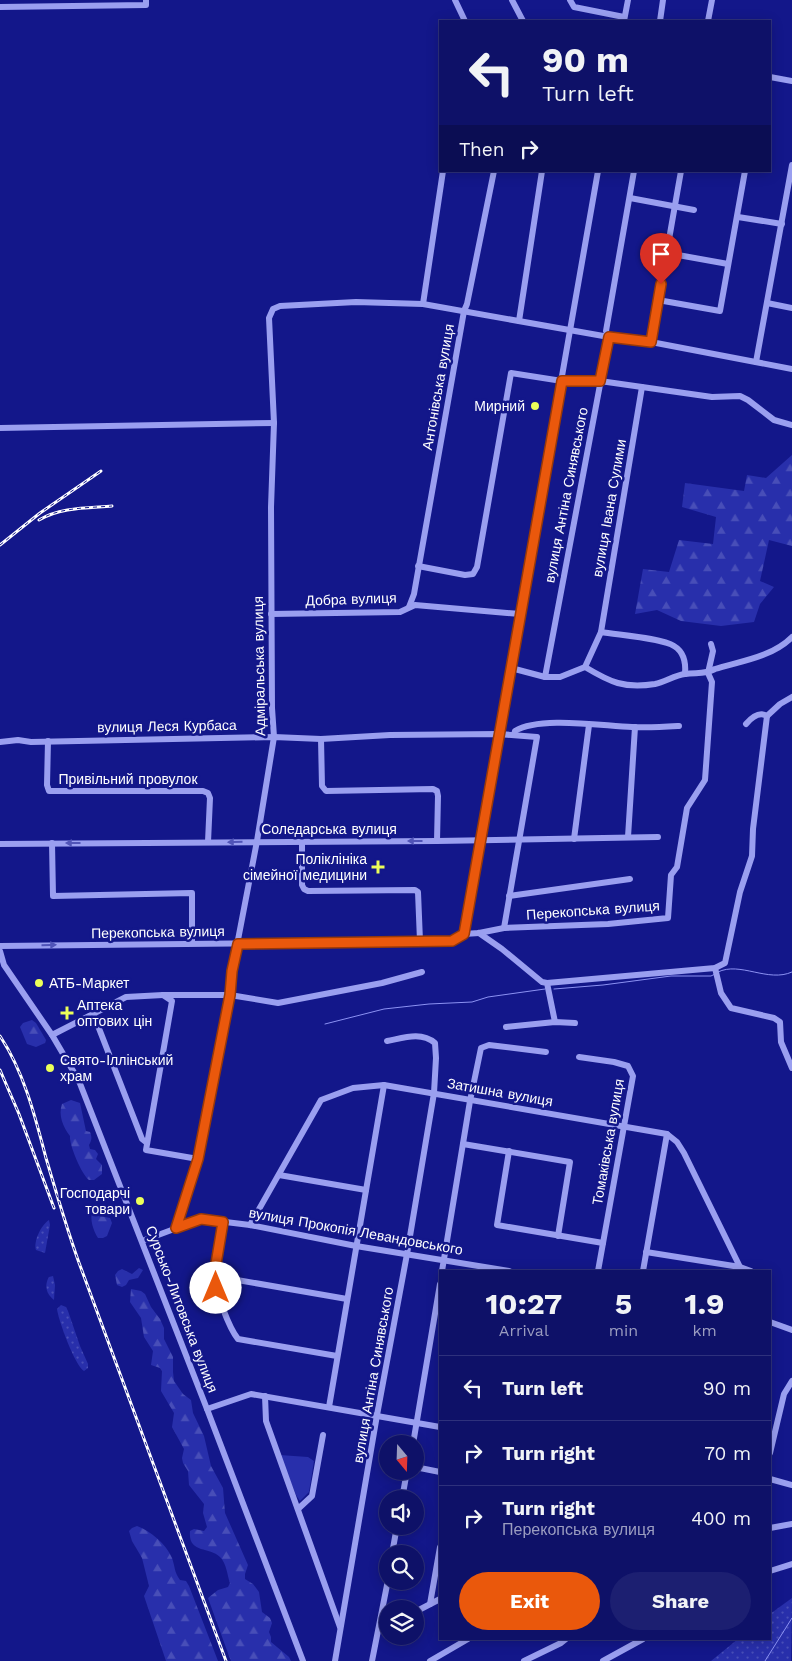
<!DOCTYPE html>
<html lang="en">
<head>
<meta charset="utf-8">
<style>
	:root { --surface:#0e1168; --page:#1c1f71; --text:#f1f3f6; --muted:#9b9dc0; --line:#2e317c; --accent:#ea580c }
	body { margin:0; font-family:"Work Sans",sans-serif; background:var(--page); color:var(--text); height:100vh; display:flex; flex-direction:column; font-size:19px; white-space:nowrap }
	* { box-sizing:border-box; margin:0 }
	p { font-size:16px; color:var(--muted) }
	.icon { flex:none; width:28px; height:28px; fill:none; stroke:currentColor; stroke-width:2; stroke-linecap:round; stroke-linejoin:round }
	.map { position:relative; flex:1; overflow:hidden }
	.side { position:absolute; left:439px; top:1270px; width:332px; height:370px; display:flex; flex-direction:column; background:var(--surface); border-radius:0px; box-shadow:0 2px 12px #0003,0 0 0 1px var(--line) }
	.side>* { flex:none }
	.top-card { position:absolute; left:439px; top:20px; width:332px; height:152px; border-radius:0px; box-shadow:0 2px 12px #0003,0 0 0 1px var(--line); background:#0e1168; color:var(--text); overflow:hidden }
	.needle { width:32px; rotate:161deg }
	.buttons { position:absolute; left:379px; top:1435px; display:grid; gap:10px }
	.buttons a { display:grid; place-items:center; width:45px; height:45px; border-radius:50%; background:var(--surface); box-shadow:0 2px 12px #0003,0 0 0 1px var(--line); font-size:25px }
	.pin { position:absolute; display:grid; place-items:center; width:42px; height:42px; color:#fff; margin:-51px -21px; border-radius:50% 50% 50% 0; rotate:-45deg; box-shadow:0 0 5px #0007 }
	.pin .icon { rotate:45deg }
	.me { position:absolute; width:55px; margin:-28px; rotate:0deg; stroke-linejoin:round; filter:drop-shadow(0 0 4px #0008) }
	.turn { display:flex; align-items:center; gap:18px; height:105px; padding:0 20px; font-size:22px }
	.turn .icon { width:65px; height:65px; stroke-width:2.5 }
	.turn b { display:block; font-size:35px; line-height:42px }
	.then { display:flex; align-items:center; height:48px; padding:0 20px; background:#0003; gap:10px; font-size:19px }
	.eta { display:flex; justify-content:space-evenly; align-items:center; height:85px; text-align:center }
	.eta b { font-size:30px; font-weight:700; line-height:35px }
	.primary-button { display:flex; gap:10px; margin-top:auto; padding:10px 20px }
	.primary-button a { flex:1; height:58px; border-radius:30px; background:var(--accent); color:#fff; font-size:20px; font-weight:700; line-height:58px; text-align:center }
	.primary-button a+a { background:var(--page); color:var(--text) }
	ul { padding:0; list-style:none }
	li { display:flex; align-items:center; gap:15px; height:65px; padding:0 20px; border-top:1px solid var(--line) }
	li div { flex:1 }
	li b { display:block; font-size:19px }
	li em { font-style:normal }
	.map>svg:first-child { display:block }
</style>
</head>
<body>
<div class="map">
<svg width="792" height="1661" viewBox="0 0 792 1661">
	<defs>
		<pattern id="grass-dots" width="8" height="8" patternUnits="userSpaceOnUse" patternTransform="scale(1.25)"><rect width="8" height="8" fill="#282fab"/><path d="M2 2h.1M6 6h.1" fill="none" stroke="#484eb8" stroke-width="1.8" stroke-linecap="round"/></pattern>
		<pattern id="forest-firs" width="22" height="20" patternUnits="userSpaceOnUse" patternTransform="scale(1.25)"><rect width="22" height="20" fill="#282fab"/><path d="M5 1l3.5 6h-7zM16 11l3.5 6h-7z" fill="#484eb8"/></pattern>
	</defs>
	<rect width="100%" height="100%" fill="#13178a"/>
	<g fill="url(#grass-dots)">
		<path d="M49 1220 50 1225 45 1253 36 1250C33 1242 41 1225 49 1220Z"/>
		<path d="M53 1276 55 1285 54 1300C46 1294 44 1285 49 1277Z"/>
		<path d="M61 1305 66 1307 68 1311 80 1346 88 1364V1368L84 1371C75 1366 58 1319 57 1309Z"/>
		<path d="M792 1598 791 1661H711L738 1639H770V1614Z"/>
	</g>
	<g fill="url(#forest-firs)">
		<path d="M792 455V546L769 540 760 581 774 587 760 604 754 622 721 626 681 621 657 610 635 614 643 569 669 572 679 540 713 544 716 517 682 507 685 483 744 491 747 475 766 478Z"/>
		<path d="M32 1020 36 1023 46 1040 45 1043 36 1047 27 1044 20 1027 23 1023Z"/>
		<path d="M71 1100 80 1103 86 1131 90 1132C92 1137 92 1140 89 1145L90 1149 95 1150 98 1154 96 1159 102 1165V1174L94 1180H89C82 1175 69 1145 70 1136 63 1127 58 1115 62 1104Z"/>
		<path d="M92 1211 100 1216 110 1218 112 1223 107 1236 103 1238H98C93 1230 90 1220 92 1211Z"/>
		<path d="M139 1268 143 1270 138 1278 129 1280 126 1285 122 1287 117 1285 115 1275 118 1271 122 1269 132 1274Z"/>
		<path d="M131 1289 141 1291 145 1294 151 1307 160 1319 164 1328V1339L173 1357V1372L174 1381 183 1394 191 1400 193 1413 204 1436 211 1466 223 1488 225 1513 248 1565 245 1574V1579L253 1584 259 1592 262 1612 270 1618 272 1623 269 1632 271 1637V1642L289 1657 291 1661H231L229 1656 208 1598 218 1590 228 1587 230 1583C227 1575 227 1564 220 1557 209 1546 188 1554 190 1531L194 1529 204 1531 207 1527 203 1513 204 1504 189 1485 188 1471 183 1463 182 1458 184 1449 172 1427 174 1413 161 1391 162 1371 160 1368 151 1365 153 1351 144 1337 141 1318 130 1302Z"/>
		<path d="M137 1526C151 1531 166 1544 172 1558 175 1566 174 1572 180 1580L186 1581 189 1586 218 1661H166L144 1596 149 1586 142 1558 132 1541 129 1531 132 1528Z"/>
	</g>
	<path fill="#282fab" d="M280 1455 308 1457 314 1461 309 1492 300 1501 296 1495Z"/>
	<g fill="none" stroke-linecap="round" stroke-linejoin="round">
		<g stroke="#8c92f3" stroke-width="1">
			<path d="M718 972C740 961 768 983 792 972"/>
			<path d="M554 989 603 985 671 976H711L715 974"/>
			<path d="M325 1024 384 1009 429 1004 472 1002 488 997 545 989"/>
			<path d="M765 1661 792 1618"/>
		</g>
		<g stroke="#9a9ff0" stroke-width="6">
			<path d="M455 0 465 21"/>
			<path d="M512 0 523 21"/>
			<path d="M570 0 574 7 624 17"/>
			<path d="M0 7 146 5V0"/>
			<path d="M624 21 628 0"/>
			<path d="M660 21 663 0"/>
			<path d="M708 21 712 0"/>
			<path d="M770 77 792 81"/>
			<path d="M630 198 694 210"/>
			<path d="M738 217 782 224"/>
			<path d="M667 253 728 264"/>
			<path d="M658 300 720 311 745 171"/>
			<path d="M767 303 792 308"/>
			<path d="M423 304 443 171"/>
			<path d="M519 321 542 171"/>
			<path d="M651 342 681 171"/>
			<path d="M756 362 792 165"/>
			<path d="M0 428 274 423"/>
			<path d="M418 566 465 575 473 574 477 567 511 373 562 381H600L712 397 740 396 748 400 774 420 792 425"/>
			<path d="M409 607 414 594 464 311 467 304 494 171"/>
			<path d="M271 614 400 612 415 605 520 614"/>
			<path d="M601 632C618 635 662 638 674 646 684 652 686 663 685 674"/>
			<path d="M585 667C610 682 624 689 655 684 665 682 675 675 685 674 696 672 704 675 715 669 741 661 772 657 792 637"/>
			<path d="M511 668 545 677H560L585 667 601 632 642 387"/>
			<path d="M545 677 609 337 606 331 634 171"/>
			<path d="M767 716 780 704 792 697"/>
			<path d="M746 724C752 717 759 711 767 716"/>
			<path d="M514 735 515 731C540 716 602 726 632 727 648 728 663 727 679 726"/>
			<path d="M321 739 322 786 326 791 433 789 437 791 438 796 437 841"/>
			<path d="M48 741 47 785 49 791H203L208 793 210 798 208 842"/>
			<path d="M0 742 18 740 31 742 274 737 321 739 390 735 499 734 537 737 504 928"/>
			<path d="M628 837 635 727"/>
			<path d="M574 839 589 725"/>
			<path d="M302 842V885L304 889 308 891 415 890 418 892 420 941"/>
			<path d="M52 843 53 896 192 893V943"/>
			<path d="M0 844 437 841 658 837"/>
			<path d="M509 896 630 879"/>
			<path d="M479 933 502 949 542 982 547 983 555 1022"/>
			<path d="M464 934 598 171"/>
			<path d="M464 934 479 933 504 928 608 924 668 918 671 875 677 867 687 808 705 780 712 682 708 673 713 651 711 644"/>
			<path d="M0 946 452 941 464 934"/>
			<path d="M0 951 4 965 52 1035 79 1081 207 1409 303 1661"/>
			<path d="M715 968 721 993 731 1008 774 1018 780 1022 781 1042 792 1068"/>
			<path d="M547 983 715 968 725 963 740 892 752 856 753 829 767 716"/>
			<path d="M93 1013 142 1139 147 1143"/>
			<path d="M506 1027 555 1022 575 1023"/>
			<path d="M52 1035 126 997 163 995"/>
			<path d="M579 1057 614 1062 628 1066 633 1076 598 1271"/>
			<path d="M463 1144 570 1162 558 1236"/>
			<path d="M509 1151 497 1225 603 1243"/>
			<path d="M198 1159 146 1150 172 1001 163 995H230L278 1003 382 983 422 972"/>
			<path d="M279 1175 366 1190"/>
			<path d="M223 1222C220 1239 214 1259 215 1277 215 1291 229 1328 238 1339L337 1356"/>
			<path d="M250 1225 321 1100 353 1088 384 1085 667 1134 677 1142 684 1153 740 1267"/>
			<path d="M176 1228 198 1159 230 995 232 971 257 841 274 737 272 708 271 507 274 423 269 318 273 309 280 306 356 302 423 304 609 337 651 342 792 369"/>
			<path d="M142 1241 201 1219 250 1225 356 1246 509 1271"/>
			<path d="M646 1252 740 1267 751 1271"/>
			<path d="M442 1271 470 1101 481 1048 489 1045 546 1052"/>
			<path d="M643 1271 667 1134"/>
			<path d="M214 1276 347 1299"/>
			<path d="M770 1322 792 1330"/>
			<path d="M265 1396 266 1421 340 1627"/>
			<path d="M329 1407 384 1085"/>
			<path d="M207 1409 251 1394 440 1427"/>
			<path d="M413 1444 440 1284"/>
			<path d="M770 1453 784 1394 792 1381"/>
			<path d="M415 1467 440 1472"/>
			<path d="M770 1479 792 1485"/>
			<path d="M402 1499 407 1471"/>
			<path d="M298 1509 312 1496 323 1435"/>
			<path d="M770 1528 792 1524"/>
			<path d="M392 1554 397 1526"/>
			<path d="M770 1571 792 1564"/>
			<path d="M430 1604 440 1547"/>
			<path d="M415 1612 440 1599"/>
			<path d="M335 1661 377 1415 407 1254 434 1093 436 1058 435 1043C421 1031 403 1038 387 1041"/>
			<path d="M372 1661 388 1580"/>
			<path d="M430 1661 468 1639"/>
			<path d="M524 1661 561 1643 566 1639"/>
			<path d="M603 1661 643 1639"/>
		</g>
		<g stroke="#fff" stroke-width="3">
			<g id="rail">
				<path d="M39 520C60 507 88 508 112 506"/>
				<path d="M0 545 40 513 101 471"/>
				<path d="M0 1036C24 1072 35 1116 46 1158 56 1192 66 1226 78 1260L226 1661"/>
				<path d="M0 1070 19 1114 54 1208"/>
			</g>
		</g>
		<use href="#rail" stroke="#13178a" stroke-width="1" stroke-dasharray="4" stroke-linecap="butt"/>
	</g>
	<defs><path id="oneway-solid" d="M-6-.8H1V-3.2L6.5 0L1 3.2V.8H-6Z" transform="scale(1.25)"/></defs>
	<g fill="#5054b8">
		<use href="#oneway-solid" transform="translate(415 841) rotate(180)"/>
		<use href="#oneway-solid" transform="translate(235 842) rotate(179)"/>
		<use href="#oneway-solid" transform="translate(73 843) rotate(180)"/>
		<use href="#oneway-solid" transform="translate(49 945) rotate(-1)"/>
	</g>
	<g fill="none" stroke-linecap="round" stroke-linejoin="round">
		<g stroke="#983908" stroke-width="12">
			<path id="route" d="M216 1288 214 1276 223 1222 201 1219 176 1228 198 1159 230 995 232 971 238 944 452 941 464 934 562 381H600L609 337 651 342 661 284"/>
		</g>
		<use href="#route" stroke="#ea580c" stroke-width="9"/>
	</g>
	<g fill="#ecff59" stroke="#13178a" stroke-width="2">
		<circle cx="535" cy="406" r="5"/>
		<path d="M375.5 859.5h5v5h5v5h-5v5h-5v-5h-5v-5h5z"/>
		<circle cx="39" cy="983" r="5"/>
		<path d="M64.5 1005.5h5v5h5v5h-5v5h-5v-5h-5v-5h5z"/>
		<circle cx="50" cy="1068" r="5"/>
		<circle cx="140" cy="1201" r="5"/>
	</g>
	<g text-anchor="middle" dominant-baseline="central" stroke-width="5" stroke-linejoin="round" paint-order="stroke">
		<g font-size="14" fill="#fff" stroke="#13178a">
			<text transform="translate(438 387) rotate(-80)">Антонівська вулиця</text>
			<text transform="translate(566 495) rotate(-79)">вулиця Антіна Синявського</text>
			<text transform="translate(609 508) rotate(-80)">вулиця Івана Сулими</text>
			<text transform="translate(351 599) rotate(-2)">Добра вулиця</text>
			<text transform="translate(259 666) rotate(-91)">Адміральська вулиця</text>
			<text transform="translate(167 726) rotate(-1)">вулиця Леся Курбаса</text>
			<text x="128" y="779">Привільний провулок</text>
			<text x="329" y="829">Соледарська вулиця</text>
			<text transform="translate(593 910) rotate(-4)">Перекопська вулиця</text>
			<text transform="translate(158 932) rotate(-1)">Перекопська вулиця</text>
			<text transform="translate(500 1092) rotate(10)">Затишна вулиця</text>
			<text transform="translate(608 1142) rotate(-80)">Томаківська вулиця</text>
			<text transform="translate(356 1231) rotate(10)">вулиця Прокопія Левандовського</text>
			<text transform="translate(182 1309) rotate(69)">Сурсько-Литовська вулиця</text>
			<text transform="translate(373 1375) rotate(-80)">вулиця Антіна Синявського</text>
		</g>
		<g font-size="14" fill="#fff" stroke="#13178a" text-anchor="end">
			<text x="525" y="406">Мирний</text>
			<text x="367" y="859">Поліклініка<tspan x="367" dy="16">сімейної медицини</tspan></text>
			<text x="49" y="983" text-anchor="start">АТБ-Маркет</text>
			<text x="77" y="1005" text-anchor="start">Аптека<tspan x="77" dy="16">оптових цін</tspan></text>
			<text x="60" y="1060" text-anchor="start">Свято-Іллінський<tspan x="60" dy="16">храм</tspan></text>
			<text x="130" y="1193">Господарчі<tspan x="130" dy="16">товари</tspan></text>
		</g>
	</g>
</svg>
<div class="buttons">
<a><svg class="needle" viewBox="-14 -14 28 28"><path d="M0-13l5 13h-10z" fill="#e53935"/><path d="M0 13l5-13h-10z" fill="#9b9dc0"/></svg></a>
<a><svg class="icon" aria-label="sound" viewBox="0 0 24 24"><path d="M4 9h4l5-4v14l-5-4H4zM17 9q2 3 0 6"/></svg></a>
<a><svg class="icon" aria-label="search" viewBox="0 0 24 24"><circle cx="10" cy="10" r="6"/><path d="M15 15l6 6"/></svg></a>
<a><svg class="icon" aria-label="layers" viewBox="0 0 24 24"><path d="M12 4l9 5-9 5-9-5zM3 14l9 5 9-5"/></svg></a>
</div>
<div class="pin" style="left:661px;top:284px;background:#d93025"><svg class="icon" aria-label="arrive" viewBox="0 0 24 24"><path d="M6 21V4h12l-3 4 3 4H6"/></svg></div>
<svg class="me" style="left:216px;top:1288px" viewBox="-20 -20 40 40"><circle r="19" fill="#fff"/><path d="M0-13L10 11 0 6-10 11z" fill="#ea580c"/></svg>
<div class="top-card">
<div class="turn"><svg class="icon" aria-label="left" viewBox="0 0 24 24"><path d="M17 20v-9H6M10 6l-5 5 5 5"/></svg><div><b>90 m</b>Turn left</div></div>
<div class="then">Then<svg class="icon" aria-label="right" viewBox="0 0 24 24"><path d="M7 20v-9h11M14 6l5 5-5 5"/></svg></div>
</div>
<section class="side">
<div class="eta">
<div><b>10:27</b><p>Arrival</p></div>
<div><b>5</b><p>min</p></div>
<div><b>1.9</b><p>km</p></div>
</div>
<ul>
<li><svg class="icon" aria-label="left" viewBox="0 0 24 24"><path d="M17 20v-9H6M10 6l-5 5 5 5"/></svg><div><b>Turn left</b></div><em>90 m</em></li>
<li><svg class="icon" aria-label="right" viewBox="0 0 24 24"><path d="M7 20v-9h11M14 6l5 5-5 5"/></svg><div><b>Turn right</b></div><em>70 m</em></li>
<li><svg class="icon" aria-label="right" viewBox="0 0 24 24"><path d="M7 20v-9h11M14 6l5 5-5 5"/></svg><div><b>Turn right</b><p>Перекопська вулиця</p></div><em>400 m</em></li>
</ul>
<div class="primary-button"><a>Exit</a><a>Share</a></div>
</section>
</div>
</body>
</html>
